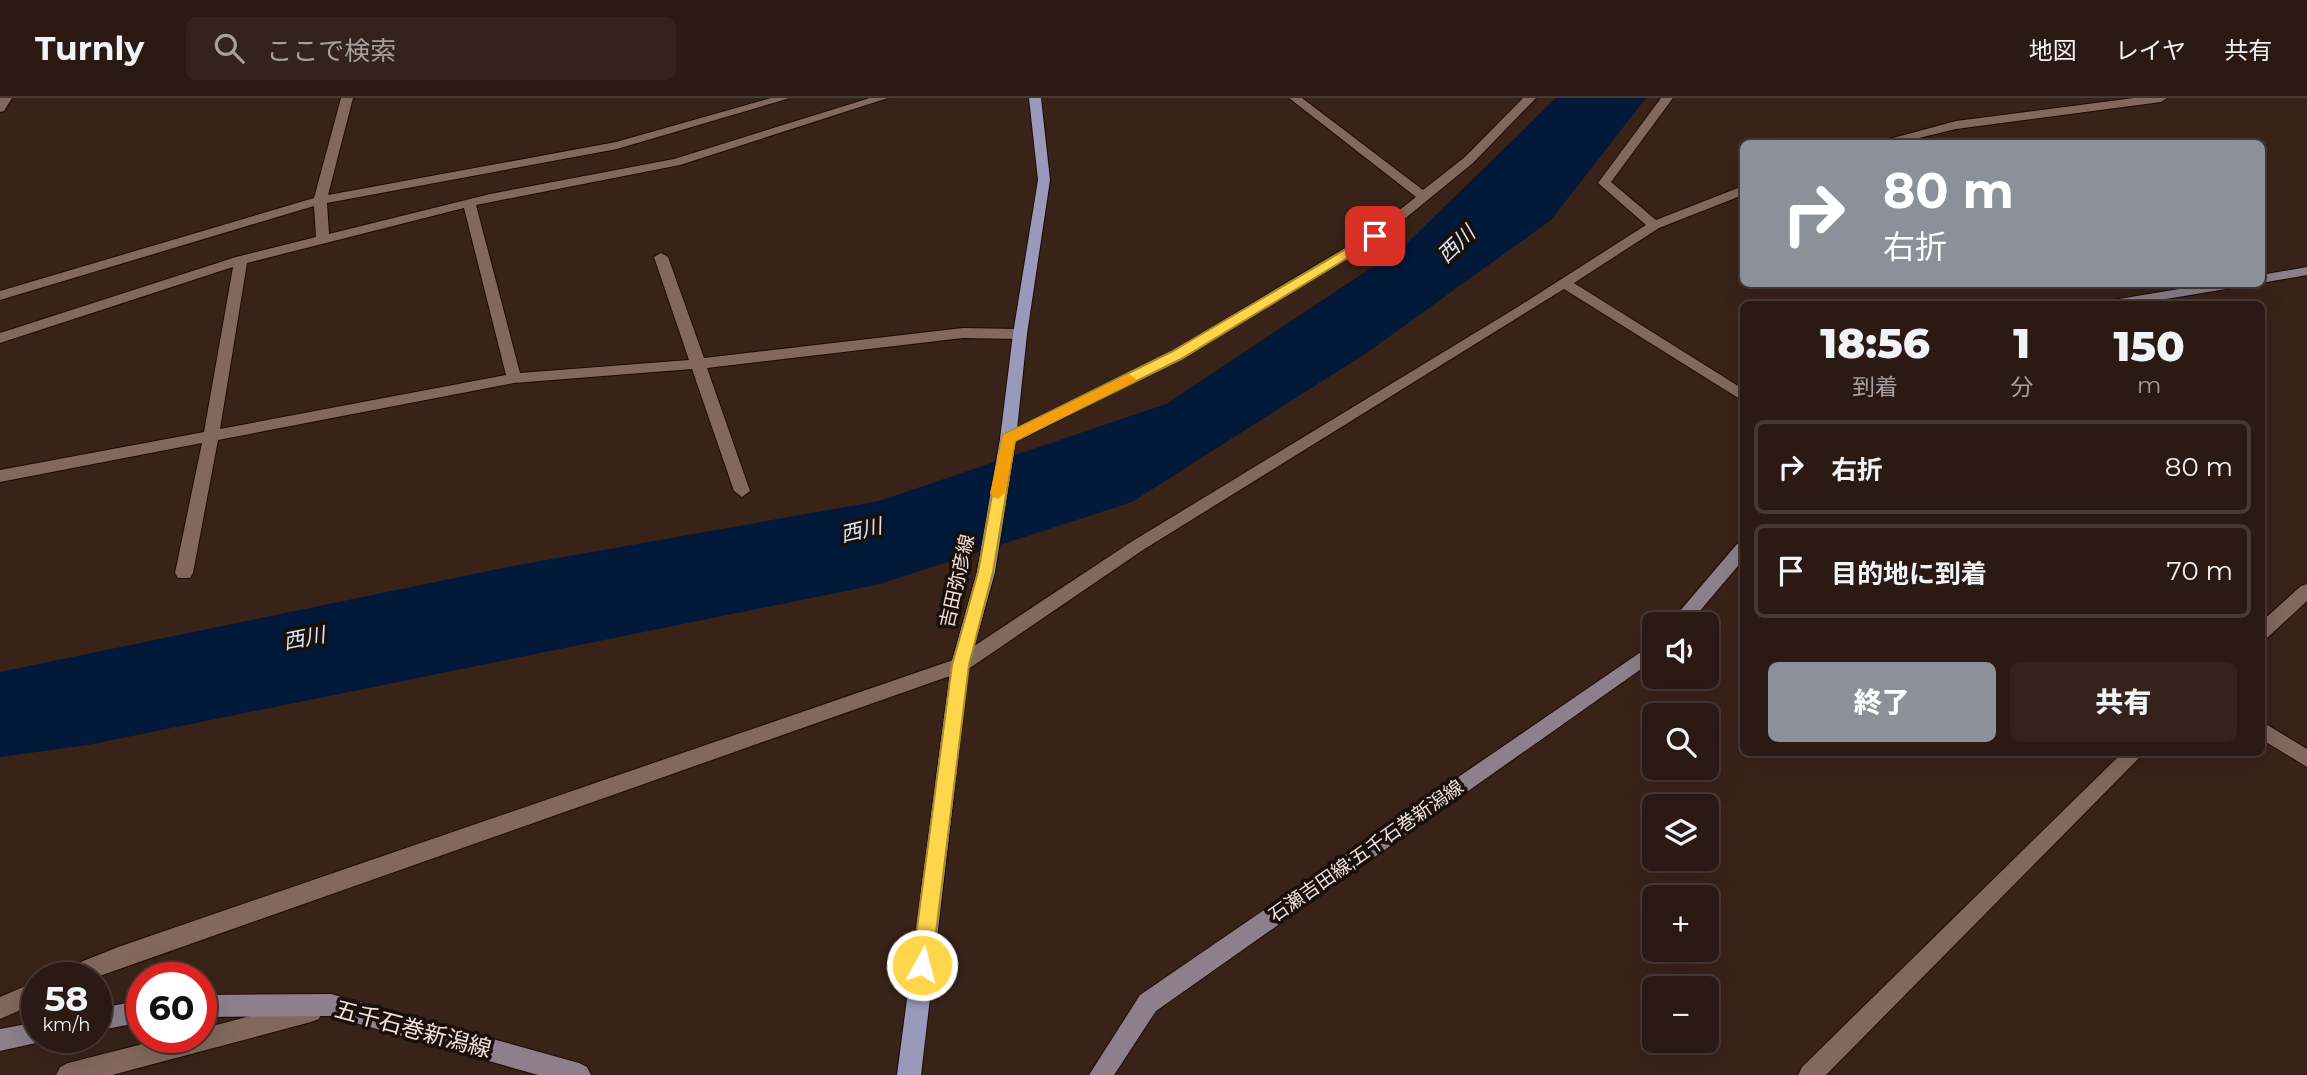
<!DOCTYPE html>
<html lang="ja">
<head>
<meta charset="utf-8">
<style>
	:root { --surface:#2b1a13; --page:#33231c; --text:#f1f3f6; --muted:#a6a1a0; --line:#473833; --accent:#8c9099 }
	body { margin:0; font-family:Montserrat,"Noto Sans JP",sans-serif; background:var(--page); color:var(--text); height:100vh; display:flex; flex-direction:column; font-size:26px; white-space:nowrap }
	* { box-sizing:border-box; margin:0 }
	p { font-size:23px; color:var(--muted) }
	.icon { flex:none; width:38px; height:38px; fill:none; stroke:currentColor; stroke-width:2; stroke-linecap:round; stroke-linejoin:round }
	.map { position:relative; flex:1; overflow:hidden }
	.drawer { position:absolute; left:1740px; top:203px; width:525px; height:455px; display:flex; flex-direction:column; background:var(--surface); border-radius:10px; box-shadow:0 7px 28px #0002,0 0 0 2px var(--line) }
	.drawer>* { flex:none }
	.top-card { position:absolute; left:1740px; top:42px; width:525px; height:147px; border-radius:10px; box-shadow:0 7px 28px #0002,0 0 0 2px var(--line); background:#8c9099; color:#fff; overflow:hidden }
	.buttons { position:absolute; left:1642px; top:514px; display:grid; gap:14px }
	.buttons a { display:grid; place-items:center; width:77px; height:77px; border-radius:10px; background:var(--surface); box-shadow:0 7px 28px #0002,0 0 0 2px var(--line); font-size:35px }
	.speed { position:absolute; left:21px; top:864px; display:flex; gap:14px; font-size:35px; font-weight:700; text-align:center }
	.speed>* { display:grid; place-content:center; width:91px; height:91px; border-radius:50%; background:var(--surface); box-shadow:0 7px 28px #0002,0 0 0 2px var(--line); line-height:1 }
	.speed small { font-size:18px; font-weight:400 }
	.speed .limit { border:10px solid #d22; background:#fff; color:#111 }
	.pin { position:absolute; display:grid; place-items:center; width:60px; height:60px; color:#fff; margin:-30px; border-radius:14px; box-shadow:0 4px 10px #0006 }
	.me { position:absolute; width:77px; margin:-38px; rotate:7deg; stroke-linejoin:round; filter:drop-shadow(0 0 5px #0008) }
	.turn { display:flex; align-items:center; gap:24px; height:147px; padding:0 28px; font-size:32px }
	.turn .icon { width:91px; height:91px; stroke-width:2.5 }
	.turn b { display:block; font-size:49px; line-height:60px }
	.eta { display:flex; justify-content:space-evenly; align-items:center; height:119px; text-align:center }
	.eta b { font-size:42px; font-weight:800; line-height:49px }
	.primary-button { display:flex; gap:14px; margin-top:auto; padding:14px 28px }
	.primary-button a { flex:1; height:80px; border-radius:10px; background:var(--accent); color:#fff; font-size:28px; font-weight:800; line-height:80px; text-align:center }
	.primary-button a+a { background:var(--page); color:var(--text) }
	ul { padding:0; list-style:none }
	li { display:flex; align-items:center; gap:21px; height:94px; margin:0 14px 10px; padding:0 14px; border:4px solid var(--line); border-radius:10px }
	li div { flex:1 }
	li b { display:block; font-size:26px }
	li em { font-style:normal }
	header { display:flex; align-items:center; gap:42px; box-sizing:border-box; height:98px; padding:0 35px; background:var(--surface); border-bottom:2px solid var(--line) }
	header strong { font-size:33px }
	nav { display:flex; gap:38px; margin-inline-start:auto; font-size:24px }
	.search { width:490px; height:63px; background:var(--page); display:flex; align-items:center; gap:18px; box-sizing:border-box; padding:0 24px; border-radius:10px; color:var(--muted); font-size:26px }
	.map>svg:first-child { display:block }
</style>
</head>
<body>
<header>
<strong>Turnly</strong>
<div class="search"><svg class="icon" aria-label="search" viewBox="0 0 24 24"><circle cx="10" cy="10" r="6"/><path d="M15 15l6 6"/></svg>ここで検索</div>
<nav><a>地図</a><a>レイヤ</a><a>共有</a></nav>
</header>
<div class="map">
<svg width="2307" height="977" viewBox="0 0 2307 977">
	<rect width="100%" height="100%" fill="#392319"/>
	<path fill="#02193a" d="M1556 0H1646L1551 122 1368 254 1132 404 880 486 88 647 0 659V574L513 468 879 403 1166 306 1403 149Z"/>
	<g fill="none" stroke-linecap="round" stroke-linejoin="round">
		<g stroke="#1f0b04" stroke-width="2">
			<g id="street">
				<path d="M0 0H12L4 13 0 14Z"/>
				<path d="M341 0H353L328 97 616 44 771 0H790L617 51 327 105 329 136 490 96 674 61 870 0H888L680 67 476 107 520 275 689 262 654 159 661 155 668 159 704 260 963 230 1020 231 1027 236 1020 241 963 240 707 270 750 393 742 399 734 393 692 271 514 285 218 342 193 475 190 480H178L175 475 202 345 0 384V372L204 334 233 169 0 245V235L236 159 316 139 314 108 0 202V193L314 100ZM464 110 506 277 220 331 247 165Z"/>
				<path d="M1289 0H1302L1423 92 1465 59 1523 0H1536L1473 65 1380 141 1181 260 1014 345H1002L1000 341 1002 337 1171 254 1370 135 1416 99Z"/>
				<path d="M1661 0H1673L1611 84 1656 122 1743 88V97L1659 130 1574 185 1743 291V303L1564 191 1143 452 967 572 94 880H58L61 872 118 849 953 562 1131 444 1516 210 1646 127 1598 85Z"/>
				<path d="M2134 0H2167L2161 4 1956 31 1894 46H1871L1956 23Z"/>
				<path d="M2307 486V503L2267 540 2261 542V524L2301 488Z"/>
				<path d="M2261 623 2307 651V669L2261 641Z"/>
				<path d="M2123 654H2145L1826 977H1798L1802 969Z"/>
				<path d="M37 883V905L0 921V899Z"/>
				<path d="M311 902 319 905 322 913 319 921 311 924 112 977H56L60 969 68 965 166 940H201V931Z"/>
			</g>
		</g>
		<g stroke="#1f0b04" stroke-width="2">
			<g id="secondary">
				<path d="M2307 169V177L2261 185V177Z"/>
				<path d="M2209 186H2239L2232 190 2136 206H2106L2113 202Z"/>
				<path d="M1743 444V462L1688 527H1668L1737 446Z"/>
				<path d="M1654 545V562L1156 913 1114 977H1089L1140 897Z"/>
				<path d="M331 896 579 965 587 969 591 977H538L331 918 201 919V897Z"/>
				<path d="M142 902V924L96 933V911Z"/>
				<path d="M37 924V940H46L45 943 0 953V931Z"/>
			</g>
		</g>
		<g stroke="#1f0b04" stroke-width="2">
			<path id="primary" d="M1029 0H1041L1050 82 1027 236 1016 341 995 474 969 567 921 977H897L951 567 977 474 1000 341 1013 236 1038 82Z"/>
		</g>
		<use href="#street" fill="#82685d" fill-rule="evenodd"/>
		<use href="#secondary" fill="#8d808c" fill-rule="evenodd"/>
		<use href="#primary" fill="#9899bb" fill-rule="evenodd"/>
	</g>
	<path fill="#ffd54a" stroke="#a68a30" stroke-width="2" d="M1375 134 1381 138 1379 141 1181 261 1015 343 993 474 969 567 932 867 929 874 922 877 915 874 912 867 952 567 978 474 1003 337 1171 254Z"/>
	<path fill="#f59e0b" d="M1129 276 1136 281 1134 284 1015 343 1005 395 998 401 993 399 990 395 1003 337Z"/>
	<g text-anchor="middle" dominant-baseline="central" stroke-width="7" stroke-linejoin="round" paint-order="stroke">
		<g font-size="19" fill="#f1e1db" stroke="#190f0b">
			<text transform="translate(957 483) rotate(-77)">吉田弥彦線</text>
			<text transform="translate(1366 753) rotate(-35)">石瀬吉田線;五千石巻新潟線</text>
		</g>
		<g font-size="21" font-style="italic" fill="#d7e4f7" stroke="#190f0b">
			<text transform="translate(1456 146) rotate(-44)">西川</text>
			<text transform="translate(861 432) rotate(-13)">西川</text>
			<text transform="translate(304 540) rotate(-11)">西川</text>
		</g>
		<g font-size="23" fill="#f1e1db" stroke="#190f0b">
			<text transform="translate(413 931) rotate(15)">五千石巻新潟線</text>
		</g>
	</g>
</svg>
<div class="buttons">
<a><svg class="icon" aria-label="sound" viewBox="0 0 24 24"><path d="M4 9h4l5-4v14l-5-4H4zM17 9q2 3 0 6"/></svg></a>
<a><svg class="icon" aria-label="search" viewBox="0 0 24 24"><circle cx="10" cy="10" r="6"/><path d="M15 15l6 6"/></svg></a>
<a><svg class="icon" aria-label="layers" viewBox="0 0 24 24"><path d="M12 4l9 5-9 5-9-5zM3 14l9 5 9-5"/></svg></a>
<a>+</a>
<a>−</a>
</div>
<div class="speed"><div>58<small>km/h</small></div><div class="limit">60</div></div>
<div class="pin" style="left:1375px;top:138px;background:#d93025"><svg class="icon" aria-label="arrive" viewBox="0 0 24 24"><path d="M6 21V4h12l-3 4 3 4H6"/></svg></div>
<svg class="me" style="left:922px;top:867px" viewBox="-20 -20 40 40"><circle r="17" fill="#ffd54a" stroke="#fff" stroke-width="3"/><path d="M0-11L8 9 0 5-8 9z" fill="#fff"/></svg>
<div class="top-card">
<div class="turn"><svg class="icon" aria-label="right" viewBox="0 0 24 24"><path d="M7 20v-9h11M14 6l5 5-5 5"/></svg><div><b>80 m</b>右折</div></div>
</div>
<section class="drawer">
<div class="eta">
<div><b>18:56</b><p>到着</p></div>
<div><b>1</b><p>分</p></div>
<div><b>150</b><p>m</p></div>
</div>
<ul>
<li><svg class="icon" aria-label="right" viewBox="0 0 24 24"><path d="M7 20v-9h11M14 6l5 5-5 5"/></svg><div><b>右折</b></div><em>80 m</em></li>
<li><svg class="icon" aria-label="arrive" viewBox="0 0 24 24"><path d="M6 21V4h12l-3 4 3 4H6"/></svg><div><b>目的地に到着</b></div><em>70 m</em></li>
</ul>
<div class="primary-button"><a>終了</a><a>共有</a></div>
</section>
</div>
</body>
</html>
